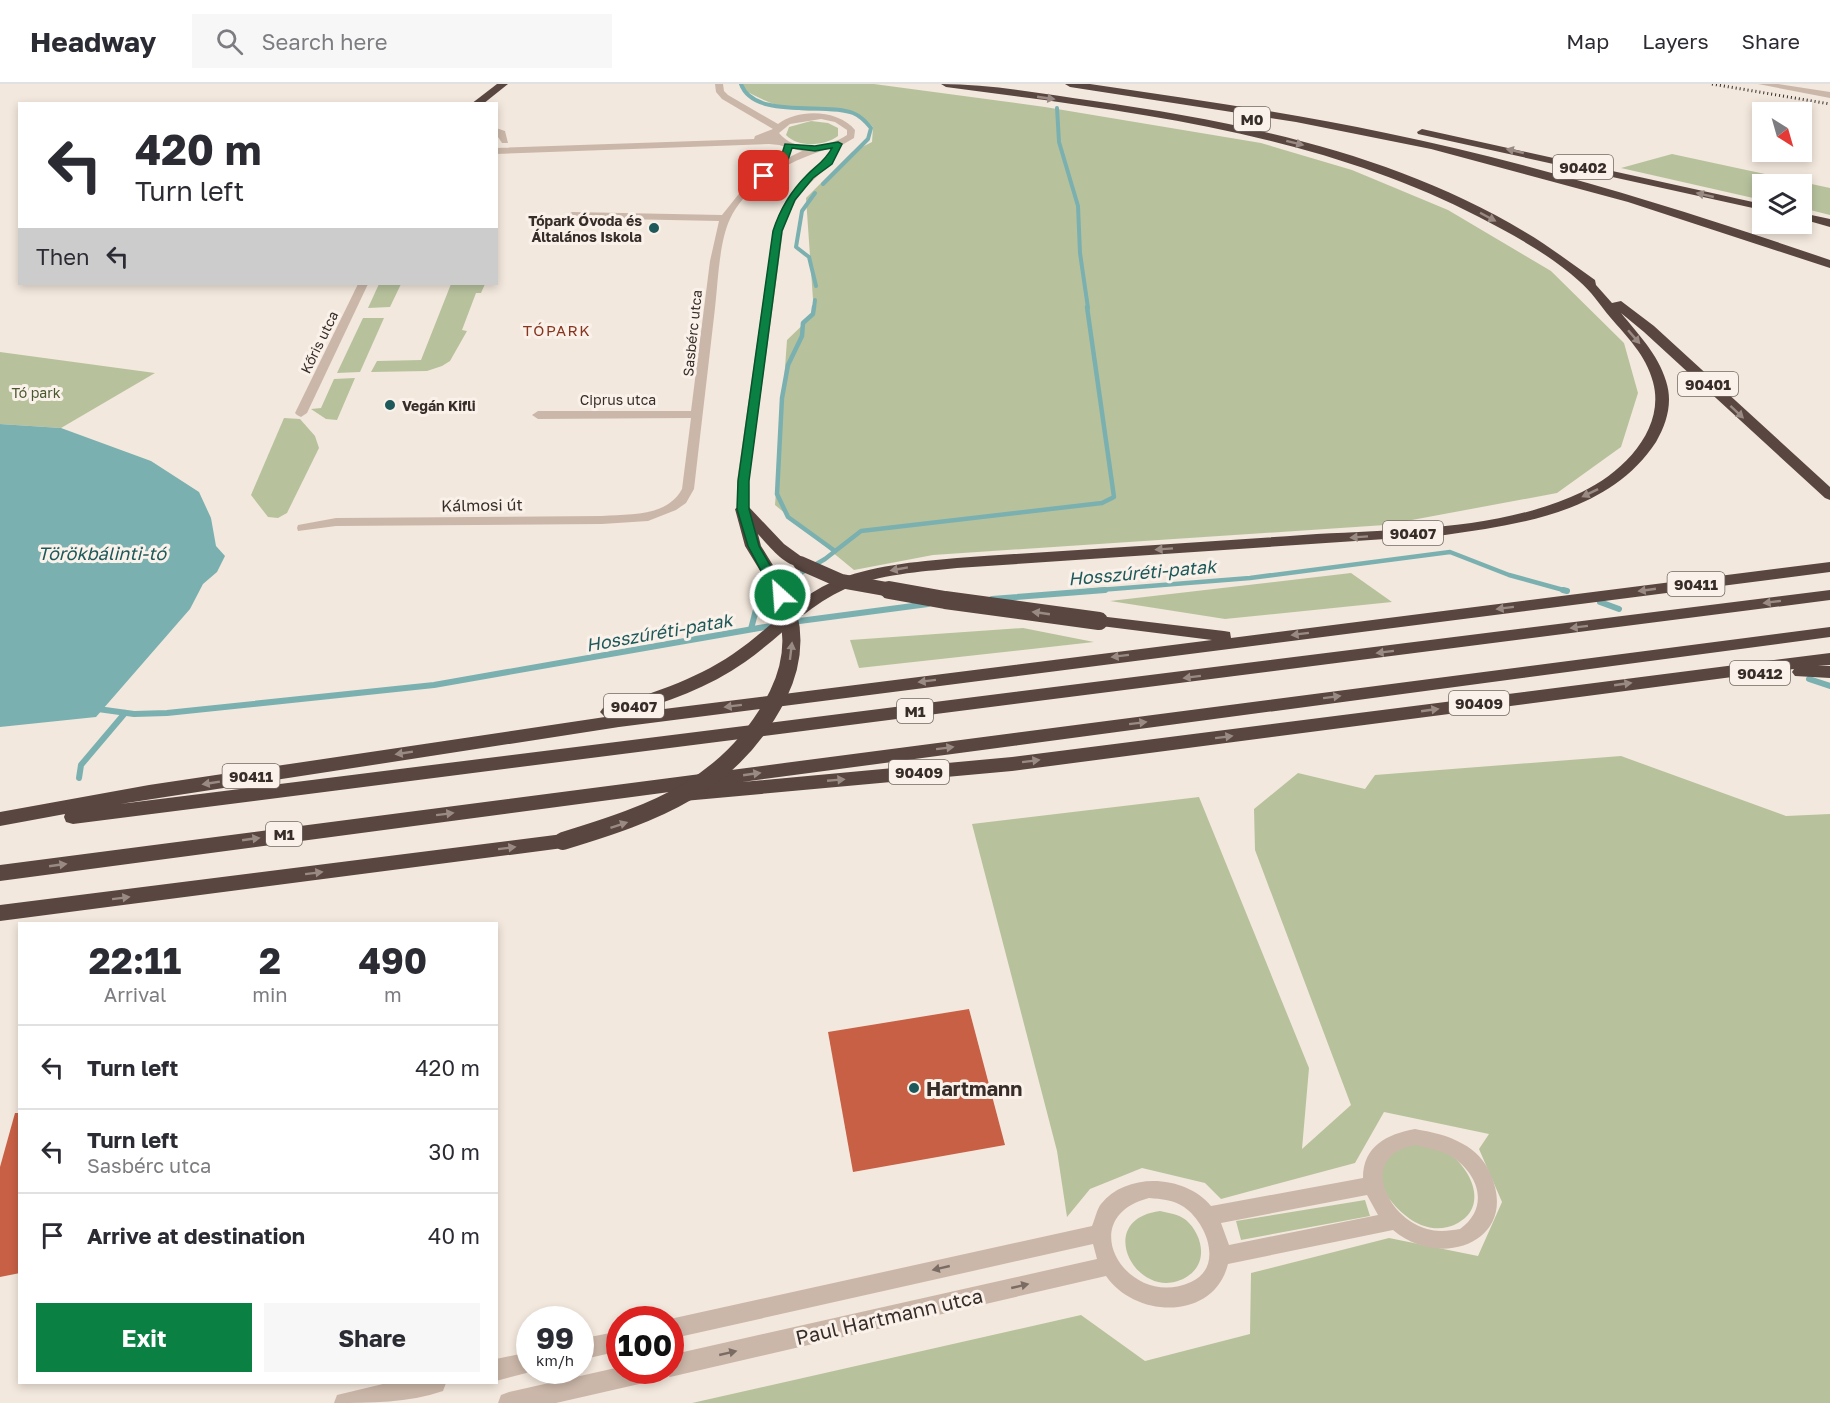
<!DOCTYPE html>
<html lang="en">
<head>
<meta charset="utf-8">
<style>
	:root { --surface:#fff; --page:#f7f7f7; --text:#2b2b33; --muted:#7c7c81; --line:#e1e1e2; --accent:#0b8043 }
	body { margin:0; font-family:"Golos Text",sans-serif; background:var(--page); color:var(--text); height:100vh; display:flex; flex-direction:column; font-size:22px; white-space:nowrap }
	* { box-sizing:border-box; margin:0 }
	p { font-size:20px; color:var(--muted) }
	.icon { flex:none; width:33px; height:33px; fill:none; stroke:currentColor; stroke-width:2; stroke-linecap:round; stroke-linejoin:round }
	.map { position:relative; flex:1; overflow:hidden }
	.panel { position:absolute; left:18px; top:838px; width:480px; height:462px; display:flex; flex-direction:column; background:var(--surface); border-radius:0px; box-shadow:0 3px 9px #0003 }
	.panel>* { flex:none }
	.hud { position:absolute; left:18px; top:18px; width:480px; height:183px; border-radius:0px; box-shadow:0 3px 9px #0003; background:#fff; color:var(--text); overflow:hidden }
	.needle { width:39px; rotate:143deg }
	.buttons { position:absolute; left:1752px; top:18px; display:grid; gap:12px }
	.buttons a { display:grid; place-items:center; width:60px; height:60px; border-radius:0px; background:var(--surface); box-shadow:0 3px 9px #0003; font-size:30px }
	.speed { position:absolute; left:516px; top:1222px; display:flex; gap:12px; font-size:30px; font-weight:700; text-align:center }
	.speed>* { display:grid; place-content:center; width:78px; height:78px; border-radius:50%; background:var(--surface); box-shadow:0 3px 9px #0003; line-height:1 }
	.speed small { font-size:15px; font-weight:400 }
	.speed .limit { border:9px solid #d22; background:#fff; color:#111 }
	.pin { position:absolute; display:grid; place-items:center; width:51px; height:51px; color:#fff; margin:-26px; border-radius:12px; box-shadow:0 3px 9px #0006 }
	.me { position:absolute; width:66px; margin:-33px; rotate:334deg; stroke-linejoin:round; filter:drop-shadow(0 0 4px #0008) }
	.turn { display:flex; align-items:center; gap:21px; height:126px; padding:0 18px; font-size:27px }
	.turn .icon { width:78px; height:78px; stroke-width:2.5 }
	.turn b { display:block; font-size:42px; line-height:51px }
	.then { display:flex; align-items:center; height:57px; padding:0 18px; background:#0003; gap:12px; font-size:22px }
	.eta { display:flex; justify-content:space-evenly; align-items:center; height:102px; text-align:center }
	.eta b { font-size:36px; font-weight:700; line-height:42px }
	.button { display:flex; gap:12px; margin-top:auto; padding:12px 18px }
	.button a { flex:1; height:69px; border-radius:0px; background:var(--accent); color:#fff; font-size:24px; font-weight:700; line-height:69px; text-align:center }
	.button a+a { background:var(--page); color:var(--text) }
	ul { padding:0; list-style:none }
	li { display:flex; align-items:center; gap:18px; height:84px; padding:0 18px; border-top:2px solid var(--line) }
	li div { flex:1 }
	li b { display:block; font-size:22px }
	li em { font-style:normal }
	header { display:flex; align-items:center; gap:36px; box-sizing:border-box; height:84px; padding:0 30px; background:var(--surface); border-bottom:2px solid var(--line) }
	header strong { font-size:28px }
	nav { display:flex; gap:33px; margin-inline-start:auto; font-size:21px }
	.search { width:420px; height:54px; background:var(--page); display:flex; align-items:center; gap:15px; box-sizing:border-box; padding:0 21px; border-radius:0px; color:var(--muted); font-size:22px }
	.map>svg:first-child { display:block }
</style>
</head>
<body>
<header>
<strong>Headway</strong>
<div class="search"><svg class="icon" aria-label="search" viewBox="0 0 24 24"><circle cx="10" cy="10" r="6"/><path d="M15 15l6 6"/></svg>Search here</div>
<nav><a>Map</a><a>Layers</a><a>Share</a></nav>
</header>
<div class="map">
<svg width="1830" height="1319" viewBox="0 0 1830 1319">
	<rect width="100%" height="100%" fill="#f3e8dd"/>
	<g fill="#b7c29d">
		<path d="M740 0H874L1045 23 1261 59 1352 86 1448 126 1551 187 1624 259 1638 309 1621 363 1557 409 1385 441 933 471 854 486 775 421 787 256 814 230 806 114 852 68 872 58 873 43C844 13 824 32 793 25 775 22 755 13 740 3Z"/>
		<path d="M811 37 828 39 838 44V52C825 62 798 64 786 51L789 43Z"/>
		<path d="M1672 70 1830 104V131L1802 124V100H1762V116L1621 84Z"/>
		<path d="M379 200H401L390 223 368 224Z"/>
		<path d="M451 200H485L481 209H476L462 246 467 247 450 277 442 282 427 287 371 288 377 277 421 276Z"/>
		<path d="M363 234H384L360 288 337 289Z"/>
		<path d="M0 268 155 289 61 344 0 340Z"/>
		<path d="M355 294 337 336 326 335 311 325 321 324 334 295Z"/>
		<path d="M284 334 300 335 315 352 319 364 287 429 278 434 268 433 251 411Z"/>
		<path d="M1351 489 1392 518 1225 535 1110 517Z"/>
		<path d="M1023 544 1094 558 859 584 850 556Z"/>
		<path d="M1621 672 1786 732 1830 730V1319H692L1081 1231 1145 1277 1250 1250 1251 1189 1389 1154 1478 1172 1502 1118 1479 1065 1489 1050 1384 1028 1355 1079 1221 1115 1205 1099 1142 1084 1090 1105 1067 1133 1057 1067 972 740 1199 713 1309 984 1302 1065 1351 1021 1255 766 1254 725 1298 689 1365 705 1375 691Z"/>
		<path d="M1417 1059C1427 1062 1439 1064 1448 1069 1471 1084 1489 1122 1458 1139 1432 1153 1407 1137 1391 1117 1388 1114 1384 1110 1382 1106 1381 1101 1382 1093 1382 1088 1382 1080 1384 1073 1391 1068 1398 1064 1409 1062 1417 1059Z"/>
		<path d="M1365 1116 1370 1132 1241 1156 1236 1137Z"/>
		<path d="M1160 1127C1169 1129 1178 1130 1186 1136 1202 1150 1209 1178 1188 1192 1140 1224 1090 1136 1160 1127Z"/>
	</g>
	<path fill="#7bb0b0" d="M0 340 61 344 151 377 199 408 211 434 216 462 225 472 217 488 203 500 190 525 96 633 0 643Z"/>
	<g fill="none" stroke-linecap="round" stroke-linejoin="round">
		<g stroke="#7bb0b0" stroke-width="4">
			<path d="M741 0C754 36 826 18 853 29 861 32 866 38 871 44L868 55 823 100"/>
			<path d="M1057 24 1059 58 1078 122 1080 169 1088 224"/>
			<path d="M815 109 802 127 796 163 809 173 816 202"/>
			<path d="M814 224 815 216"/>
		</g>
		<g stroke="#7bb0b0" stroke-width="4.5">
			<path d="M814 223 813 230 803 239 802 252 788 281 782 314 777 410 788 433 835 467"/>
			<path d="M770 507 825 475 861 447 1102 419 1114 413 1087 223"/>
			<path d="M1087 507 1250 494 1450 468 1509 491 1567 507"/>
		</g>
		<g stroke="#7bb0b0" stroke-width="6">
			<path d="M1563 506 1567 507"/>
			<path d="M992 515 1105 506"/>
			<path d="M1600 518 1619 525"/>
			<path d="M792 538 928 520"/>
			<path d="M751 545 759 514 773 506"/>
			<path d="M1809 595 1830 602"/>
			<path d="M98 625 134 630 167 629 434 601 776 541"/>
			<path d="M79 694 81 681 125 629"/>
		</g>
	</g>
	<g fill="#c86046">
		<path d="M969 925 1005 1061 853 1088 828 948Z"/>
		<path d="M15 1029H20V1189L0 1193V1083Z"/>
	</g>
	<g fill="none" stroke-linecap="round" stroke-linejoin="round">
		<g fill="#cbb7a9" fill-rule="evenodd">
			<path d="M715 0H723L724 7 728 11 778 40C799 24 839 26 855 46L854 54 842 61 830 80 800 109 789 129 783 147 749 397 747 428H739L737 425V397L773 147C779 128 787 110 802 96 812 85 825 78 832 64 796 73 746 99 730 135 719 158 718 199 715 224 708 285 701 344 694 405L686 419 676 426 648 437 602 440 336 442 298 447 297 444 298 441 336 434 602 432C630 430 667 433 682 405L691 334 538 335 532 331 538 327H691L710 177 719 137 572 134 567 131 572 128 722 131 746 101 775 80 802 67 779 61 769 60 496 70V64L754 55 755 52 773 45 722 15 716 8ZM821 35 835 38 847 46V51C827 64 795 69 779 49L790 40Z"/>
			<path d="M1758 0H1778L1830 8V14Z"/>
			<path d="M496 44 505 47 508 59H502L496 50Z"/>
			<path d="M358 200H368L307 329 301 333 297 331 295 329Z"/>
			<path d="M1415 1045C1431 1048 1448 1051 1463 1060 1475 1066 1485 1077 1490 1089 1521 1157 1441 1187 1393 1146L1228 1180C1214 1237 1136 1235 1106 1192L670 1293 661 1287H670V1271L1097 1175 1093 1160 670 1255V1236H667L670 1235 1092 1142C1095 1135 1097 1125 1101 1120 1127 1087 1186 1091 1211 1122L1363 1094C1363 1062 1387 1050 1415 1045ZM1415 1061C1427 1064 1440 1066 1451 1072 1479 1090 1490 1123 1460 1145 1449 1147 1437 1148 1427 1145 1387 1134 1357 1072 1415 1061ZM1367 1111 1378 1131 1229 1161 1221 1139ZM1149 1114C1161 1115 1174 1116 1184 1123 1207 1139 1224 1183 1191 1198 1128 1227 1071 1134 1149 1114Z"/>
			<path d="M620 1247V1267L580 1276V1255Z"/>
			<path d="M530 1268V1287H534L496 1297V1275Z"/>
			<path d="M620 1283V1287H659L656 1295 648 1298 556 1319H498L501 1311 509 1308Z"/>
			<path d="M387 1299H446L443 1307C408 1319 371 1319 334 1319L337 1311Z"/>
		</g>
		<g fill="#594640" fill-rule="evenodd">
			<path d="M497 0H508L483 20H471Z"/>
			<path d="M941 0C992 0 1043 10 1094 17 1241 38 1396 70 1525 148 1549 162 1572 180 1595 196L1596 201 1612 219 1621 217 1654 242 1830 403V416L1825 414 1644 248 1621 229C1638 250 1658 270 1666 297 1673 318 1667 339 1656 358 1610 428 1522 440 1445 451L957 484C919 488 880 490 845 505 807 522 779 554 745 578 709 603 667 619 624 630L1212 556 1093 541 1091 537 1093 533 1099 532 1224 547 1230 548 1231 554 1830 478V488L619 643 120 720 1830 506V516L73 740 66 738 64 733 65 730 0 742V728L149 701 605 633 600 628 603 624C648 611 693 597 733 570 767 547 794 515 832 498 871 481 915 478 957 474 1072 466 1188 459 1303 451 1395 445 1497 448 1582 408 1622 389 1666 346 1653 298 1646 271 1627 253 1610 233 1600 221 1591 207 1579 197 1552 172 1512 150 1479 133 1315 48 1127 27 946 3Z"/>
			<path d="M1065 0H1090C1189 15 1288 28 1386 49 1537 80 1684 126 1830 176V184L1628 118 1431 65 1296 38 1070 3Z"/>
			<path d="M1422 45 1762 120V126L1418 50 1417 48Z"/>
			<path d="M1802 129 1830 135V143L1802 135Z"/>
			<path d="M743 420 748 422 784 460 806 476 808 479 806 482C788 487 769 462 758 450L761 462 779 491 777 495H765L745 462 735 425Z"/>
			<path d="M1830 543V553L742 698 1012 673 1830 569V581L1818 582H1830V594L1795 592 1792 588 1794 585 1012 687 684 717 677 715 675 710 677 707 0 797V781Z"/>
			<path d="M563 750 570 752 573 757 570 762 563 764 0 837V821Z"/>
		</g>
		<path stroke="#382d29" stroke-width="3" stroke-dasharray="1 3" stroke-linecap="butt" d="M1712 0 1830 20"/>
		<g stroke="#594640" stroke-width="14">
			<path d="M800 479 841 497 897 507"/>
			<path d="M771 491 779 507"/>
		</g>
		<g stroke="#594640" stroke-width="18">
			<path d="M889 506 945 516 1099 537"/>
			<path d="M563 757C655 729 732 702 778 611 795 576 796 540 779 506"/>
		</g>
	</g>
	<defs><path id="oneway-solid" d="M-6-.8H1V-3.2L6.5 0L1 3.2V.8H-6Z" transform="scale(1.5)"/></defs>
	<g fill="#998b84">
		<use href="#oneway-solid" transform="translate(1046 14) rotate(8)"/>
		<use href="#oneway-solid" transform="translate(1295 59) rotate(14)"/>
		<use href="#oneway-solid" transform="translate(1515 67) rotate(-167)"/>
		<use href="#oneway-solid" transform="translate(1705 111) rotate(-167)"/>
		<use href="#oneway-solid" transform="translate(1488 133) rotate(28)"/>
		<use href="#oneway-solid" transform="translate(1634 253) rotate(49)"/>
		<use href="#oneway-solid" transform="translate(1737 328) rotate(43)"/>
		<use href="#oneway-solid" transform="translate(1590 409) rotate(154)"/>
		<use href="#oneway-solid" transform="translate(1359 453) rotate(176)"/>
		<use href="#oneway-solid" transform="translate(1164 465) rotate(176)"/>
		<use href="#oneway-solid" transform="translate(899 485) rotate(170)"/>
		<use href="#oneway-solid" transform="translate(1647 506) rotate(172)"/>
		<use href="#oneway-solid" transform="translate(1772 518) rotate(173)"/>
		<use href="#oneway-solid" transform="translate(1505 524) rotate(173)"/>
		<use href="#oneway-solid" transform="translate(1041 529) rotate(-172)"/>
		<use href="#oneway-solid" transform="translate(1579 543) rotate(173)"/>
		<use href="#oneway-solid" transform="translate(1300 550) rotate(173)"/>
		<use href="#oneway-solid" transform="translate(791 567) rotate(-83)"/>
		<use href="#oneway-solid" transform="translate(1385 568) rotate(173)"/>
		<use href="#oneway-solid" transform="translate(1120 572) rotate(173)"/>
		<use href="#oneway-solid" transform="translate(1192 593) rotate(173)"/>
		<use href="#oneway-solid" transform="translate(927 597) rotate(173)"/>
		<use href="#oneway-solid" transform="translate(1623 600) rotate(-8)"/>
		<use href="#oneway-solid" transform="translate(1332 613) rotate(-7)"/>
		<use href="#oneway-solid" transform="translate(733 622) rotate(173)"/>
		<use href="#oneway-solid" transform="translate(1430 626) rotate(-8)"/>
		<use href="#oneway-solid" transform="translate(1138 639) rotate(-7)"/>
		<use href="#oneway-solid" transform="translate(1224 653) rotate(-7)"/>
		<use href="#oneway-solid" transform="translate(945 664) rotate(-7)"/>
		<use href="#oneway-solid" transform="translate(404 669) rotate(171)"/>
		<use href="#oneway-solid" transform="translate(1031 677) rotate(-7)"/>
		<use href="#oneway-solid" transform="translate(752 690) rotate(-8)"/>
		<use href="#oneway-solid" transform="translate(836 696) rotate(-5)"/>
		<use href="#oneway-solid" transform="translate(211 699) rotate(171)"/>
		<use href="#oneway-solid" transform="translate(445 730) rotate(-7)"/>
		<use href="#oneway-solid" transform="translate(619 741) rotate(-18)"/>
		<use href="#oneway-solid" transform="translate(251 755) rotate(-8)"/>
		<use href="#oneway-solid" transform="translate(507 764) rotate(-7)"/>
		<use href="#oneway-solid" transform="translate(58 781) rotate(-8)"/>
		<use href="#oneway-solid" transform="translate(314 789) rotate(-7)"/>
		<use href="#oneway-solid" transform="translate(121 814) rotate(-7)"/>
	</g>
	<g fill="#7a6b63">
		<use href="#oneway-solid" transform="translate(941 1184) rotate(167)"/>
		<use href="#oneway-solid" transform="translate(1020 1202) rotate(-13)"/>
		<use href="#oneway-solid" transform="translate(728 1269) rotate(-13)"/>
	</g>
	<path fill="#0b8043" stroke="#07532c" stroke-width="1.5" d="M838 58 842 60 832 80 813 94 795 116 782 147 749 397V425L759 462 787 511 780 515 774 511 748 462 737 425 738 397 773 147C780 125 790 108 807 91 817 81 825 77 832 64L815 67 792 64 788 76 767 94 760 92 781 73 785 60 815 62Z"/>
	<g fill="#1d595a" stroke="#faf2ea" stroke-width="2">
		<circle cx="654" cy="144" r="6"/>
		<circle cx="390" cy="321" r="6"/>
		<circle cx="914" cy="1004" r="6"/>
	</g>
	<g text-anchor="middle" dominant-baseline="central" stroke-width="6" stroke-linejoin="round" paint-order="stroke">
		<g font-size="14" font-weight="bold" fill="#382d29" stroke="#faf2ea" text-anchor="end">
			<text x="642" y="136">Tópark Óvoda és<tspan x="642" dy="16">Általános Iskola</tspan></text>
			<text x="402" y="321" text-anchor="start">Vegán Kifli</text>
		</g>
		<g font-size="14" fill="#382d29" stroke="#faf2ea">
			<text transform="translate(692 249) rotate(-84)">Sasbérc utca</text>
			<text transform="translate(319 258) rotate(-64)">Kőris utca</text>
			<text x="618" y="315">Ciprus utca</text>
		</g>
		<g font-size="14" fill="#49572c" stroke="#faf2ea">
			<text x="36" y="308">Tó park</text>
		</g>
		<g fill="#faf2ea" stroke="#726863" stroke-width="1.5">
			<rect x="1234" y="23" width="36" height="24" rx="4.5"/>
			<rect x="1553" y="71" width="60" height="24" rx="4.5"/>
			<rect x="1678" y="288" width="60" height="24" rx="4.5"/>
			<rect x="1383" y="437" width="60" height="24" rx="4.5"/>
			<rect x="1667.5" y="488" width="57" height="24" rx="4.5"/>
			<rect x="1730" y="577" width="60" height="24" rx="4.5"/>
			<rect x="1449" y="607" width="60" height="24" rx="4.5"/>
			<rect x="604" y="610" width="60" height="24" rx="4.5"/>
			<rect x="897" y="615" width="36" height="24" rx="4.5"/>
			<rect x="889" y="676" width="60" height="24" rx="4.5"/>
			<rect x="222.5" y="680" width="57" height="24" rx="4.5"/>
			<rect x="266" y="738" width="36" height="24" rx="4.5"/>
		</g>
		<g font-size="15" font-weight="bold" fill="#382d29">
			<text x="1252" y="35">M0</text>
			<text x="1583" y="83">90402</text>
			<text x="1708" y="300">90401</text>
			<text x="1413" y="449">90407</text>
			<text x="1696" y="500">90411</text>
			<text x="1760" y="589">90412</text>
			<text x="1479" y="619">90409</text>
			<text x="634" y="622">90407</text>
			<text x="915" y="627">M1</text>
			<text x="919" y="688">90409</text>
			<text x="251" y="692">90411</text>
			<text x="284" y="750">M1</text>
		</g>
		<g font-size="15" letter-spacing="1.5" fill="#883520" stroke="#faf2ea">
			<text x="557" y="246">TÓPARK</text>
		</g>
		<g font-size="16" fill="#382d29" stroke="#faf2ea">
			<text transform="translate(482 421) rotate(-1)">Kálmosi út</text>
		</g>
		<g font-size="18" font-style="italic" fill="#1d595a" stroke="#faf2ea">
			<text x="102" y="469">Törökbálinti-tó</text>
			<text transform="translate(1142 488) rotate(-5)">Hosszúréti-patak</text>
			<text transform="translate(659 548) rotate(-10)">Hosszúréti-patak</text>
		</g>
		<g font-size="20" font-weight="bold" fill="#382d29" stroke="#faf2ea" text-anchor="start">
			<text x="926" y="1004">Hartmann</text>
		</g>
		<g font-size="20" fill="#382d29" stroke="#faf2ea">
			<text transform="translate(889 1232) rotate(-13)">Paul Hartmann utca</text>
		</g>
	</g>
</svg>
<div class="buttons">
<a><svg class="needle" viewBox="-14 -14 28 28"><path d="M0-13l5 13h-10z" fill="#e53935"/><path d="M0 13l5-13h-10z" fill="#7c7c81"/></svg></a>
<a><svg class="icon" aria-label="layers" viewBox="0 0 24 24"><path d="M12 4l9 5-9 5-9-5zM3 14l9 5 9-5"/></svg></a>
</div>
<div class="speed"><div>99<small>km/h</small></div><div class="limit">100</div></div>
<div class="pin" style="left:764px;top:92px;background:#d93025"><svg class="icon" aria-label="arrive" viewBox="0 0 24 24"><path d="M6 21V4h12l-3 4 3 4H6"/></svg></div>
<svg class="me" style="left:780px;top:511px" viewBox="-20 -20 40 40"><circle r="17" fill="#0b8043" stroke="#fff" stroke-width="3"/><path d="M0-11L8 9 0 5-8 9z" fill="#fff"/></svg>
<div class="hud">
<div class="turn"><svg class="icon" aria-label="left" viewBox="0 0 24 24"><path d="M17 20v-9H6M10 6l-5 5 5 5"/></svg><div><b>420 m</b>Turn left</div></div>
<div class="then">Then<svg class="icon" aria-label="left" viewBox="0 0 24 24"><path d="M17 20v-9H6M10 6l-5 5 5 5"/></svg></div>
</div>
<section class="panel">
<div class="eta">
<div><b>22:11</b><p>Arrival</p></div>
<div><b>2</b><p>min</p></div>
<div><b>490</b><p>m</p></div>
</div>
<ul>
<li><svg class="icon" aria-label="left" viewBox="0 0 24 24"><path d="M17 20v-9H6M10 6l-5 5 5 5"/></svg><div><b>Turn left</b></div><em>420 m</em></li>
<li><svg class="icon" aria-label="left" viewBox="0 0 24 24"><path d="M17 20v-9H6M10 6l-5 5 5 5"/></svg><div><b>Turn left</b><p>Sasbérc utca</p></div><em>30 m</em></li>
<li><svg class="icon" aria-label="arrive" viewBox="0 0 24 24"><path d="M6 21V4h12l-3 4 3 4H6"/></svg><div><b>Arrive at destination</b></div><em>40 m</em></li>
</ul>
<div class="button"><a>Exit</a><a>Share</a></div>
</section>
</div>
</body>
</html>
